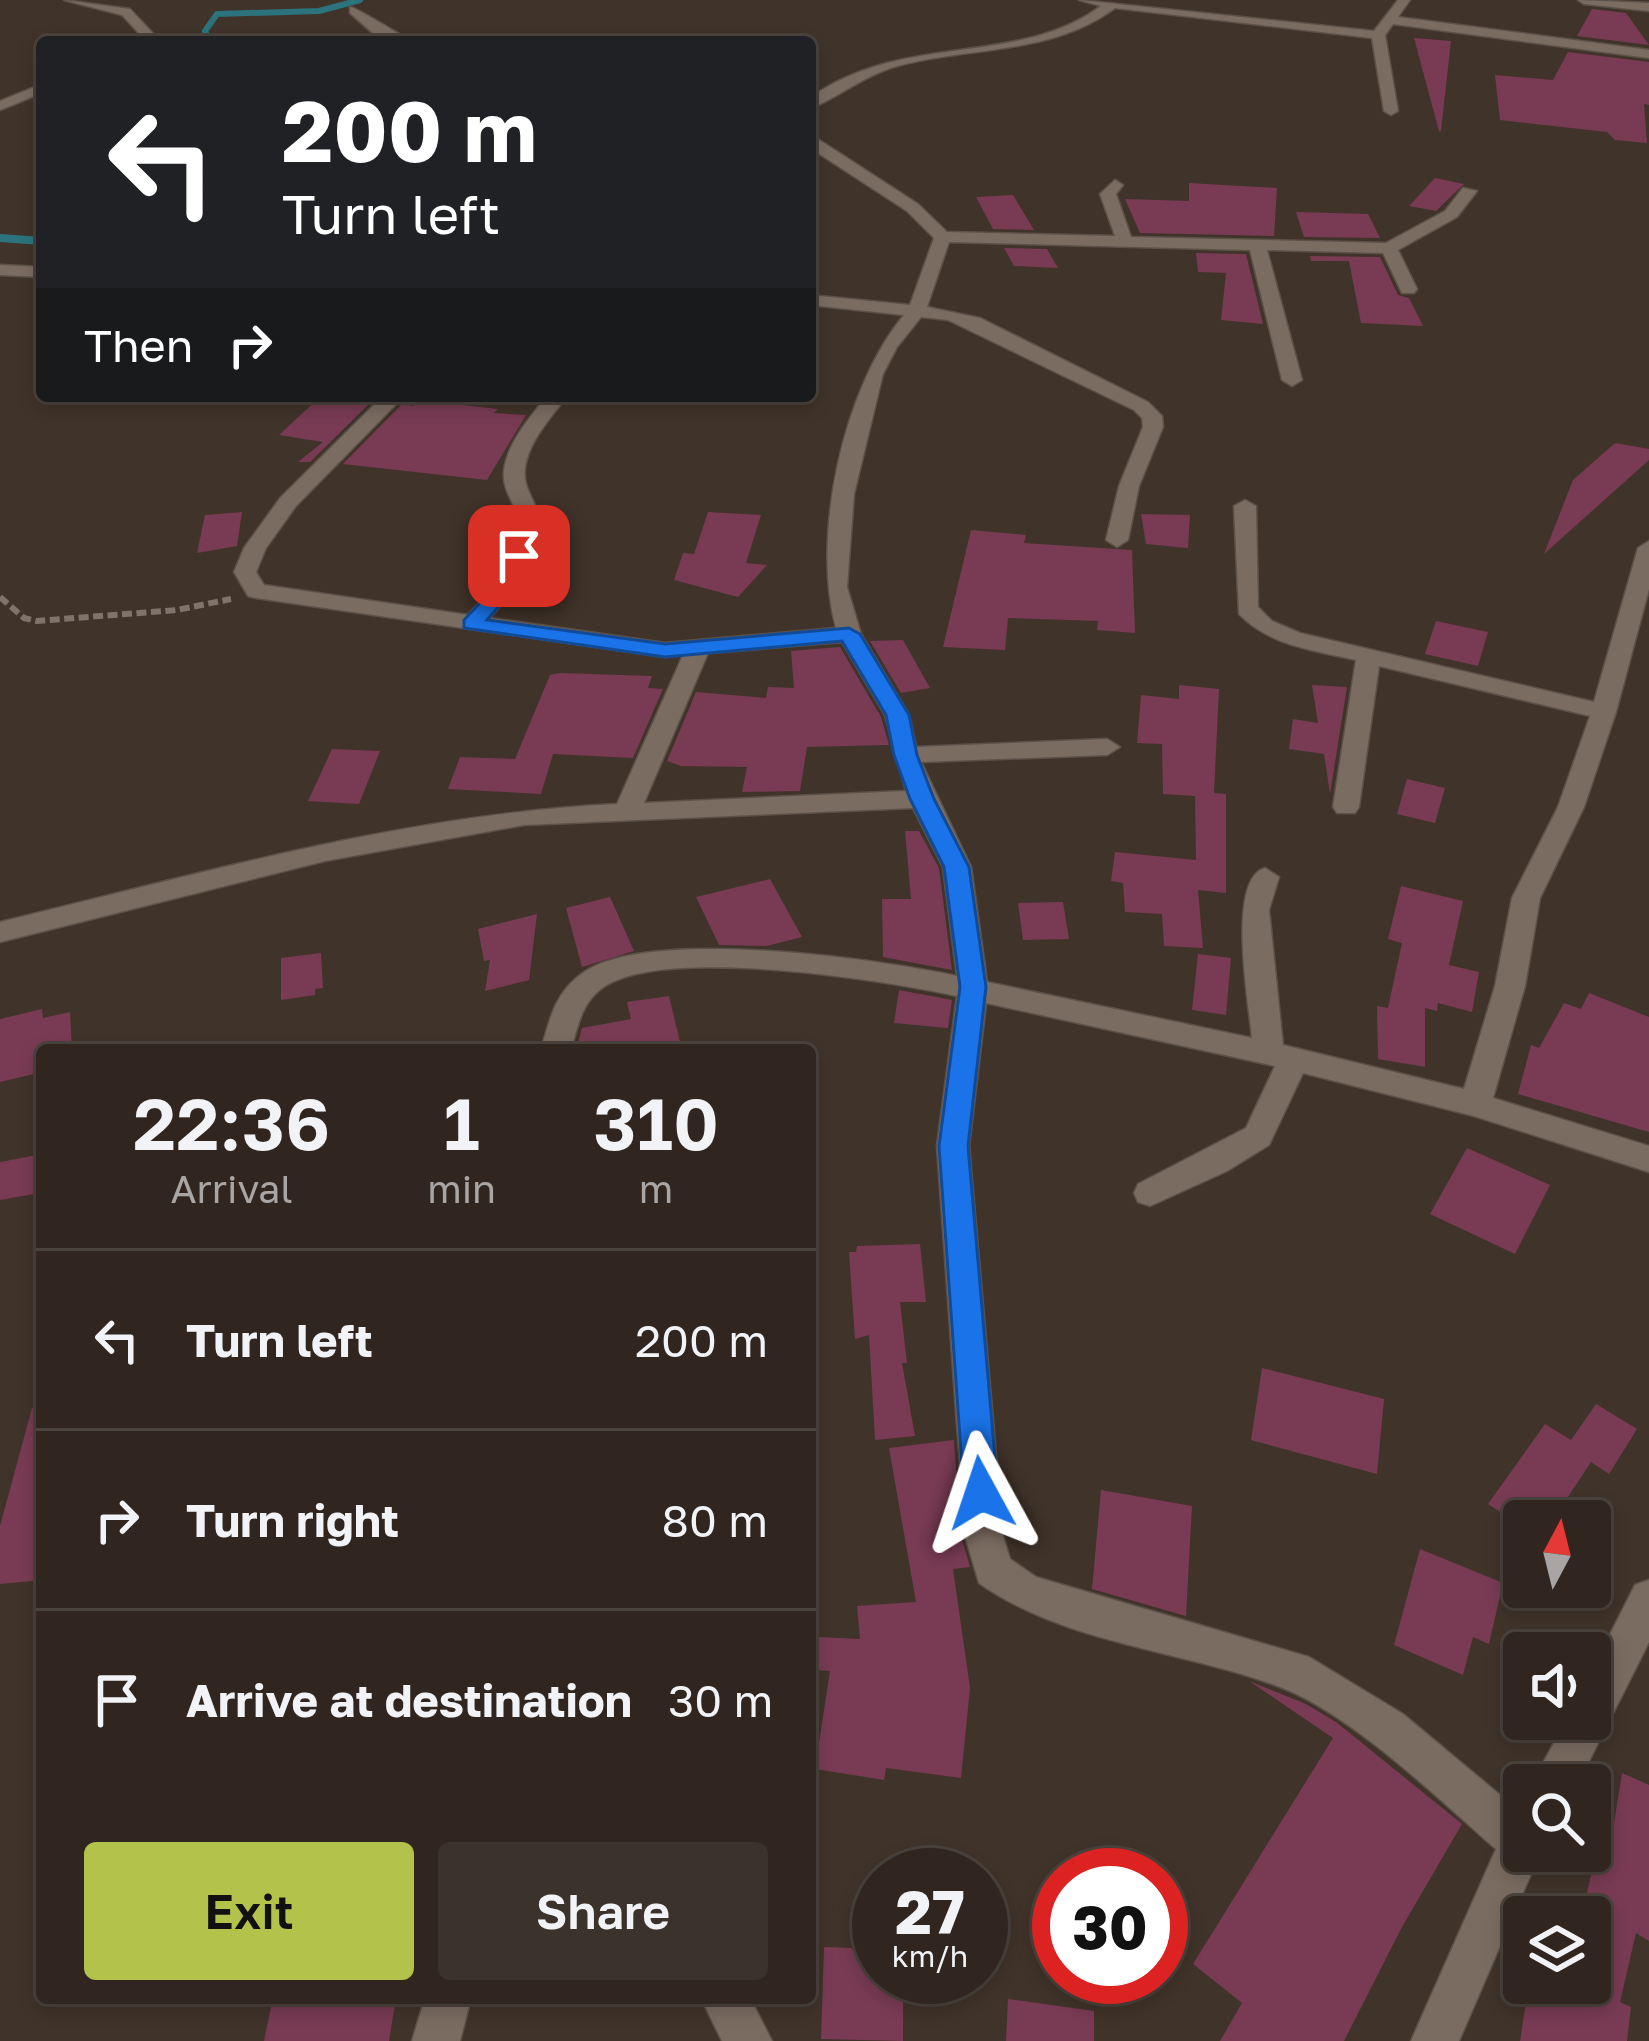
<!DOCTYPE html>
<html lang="en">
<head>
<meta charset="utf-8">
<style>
	:root { --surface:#30261f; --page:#3c322c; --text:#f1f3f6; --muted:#a8a5a4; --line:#4b433d; --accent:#b3c24b }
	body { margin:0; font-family:"Golos Text",sans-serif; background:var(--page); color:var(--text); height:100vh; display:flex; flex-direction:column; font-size:45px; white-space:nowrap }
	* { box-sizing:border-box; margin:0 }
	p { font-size:39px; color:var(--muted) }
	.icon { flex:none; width:66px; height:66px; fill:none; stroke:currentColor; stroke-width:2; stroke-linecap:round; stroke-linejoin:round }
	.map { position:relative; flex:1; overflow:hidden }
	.side { position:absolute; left:36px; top:1044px; width:780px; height:960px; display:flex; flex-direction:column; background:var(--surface); border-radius:12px; box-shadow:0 6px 18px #0003,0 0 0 3px var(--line) }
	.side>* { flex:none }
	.banner { position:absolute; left:36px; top:36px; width:780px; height:366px; border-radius:12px; box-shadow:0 6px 18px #0003,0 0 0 3px var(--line); background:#202124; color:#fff; overflow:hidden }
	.needle { width:78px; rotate:7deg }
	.buttons { position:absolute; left:1503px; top:1500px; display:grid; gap:24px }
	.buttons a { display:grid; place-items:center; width:108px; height:108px; border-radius:12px; background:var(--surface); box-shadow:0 6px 18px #0003,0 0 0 3px var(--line); font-size:60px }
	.speed { position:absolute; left:852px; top:1848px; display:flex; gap:24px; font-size:60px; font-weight:700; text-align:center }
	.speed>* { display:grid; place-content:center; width:156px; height:156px; border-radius:50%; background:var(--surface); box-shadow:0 6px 18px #0003,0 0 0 3px var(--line); line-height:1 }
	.speed small { font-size:30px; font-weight:400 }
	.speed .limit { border:18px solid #d22; background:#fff; color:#111 }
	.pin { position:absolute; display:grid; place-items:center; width:102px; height:102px; color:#fff; margin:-51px; border-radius:24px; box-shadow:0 6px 18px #0006 }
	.me { position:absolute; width:132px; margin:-66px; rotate:355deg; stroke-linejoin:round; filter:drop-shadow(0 0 9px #0008) }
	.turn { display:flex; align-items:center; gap:42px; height:252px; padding:0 48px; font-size:54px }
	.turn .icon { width:156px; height:156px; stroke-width:2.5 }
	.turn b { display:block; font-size:84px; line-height:102px }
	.then { display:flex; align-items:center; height:114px; padding:0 48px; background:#0003; gap:24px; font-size:45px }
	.eta { display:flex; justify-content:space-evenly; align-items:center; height:204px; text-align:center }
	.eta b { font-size:72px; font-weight:600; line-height:84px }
	.button { display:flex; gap:24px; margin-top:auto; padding:24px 48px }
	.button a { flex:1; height:138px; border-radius:12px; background:var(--accent); color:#111; font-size:48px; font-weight:600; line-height:138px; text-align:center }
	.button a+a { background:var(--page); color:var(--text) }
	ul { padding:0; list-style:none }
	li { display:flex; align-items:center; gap:36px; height:180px; padding:0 48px; border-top:3px solid var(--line) }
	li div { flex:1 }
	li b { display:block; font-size:45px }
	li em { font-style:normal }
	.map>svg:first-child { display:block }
</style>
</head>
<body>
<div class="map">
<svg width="1649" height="2041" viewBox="0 0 1649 2041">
	<rect width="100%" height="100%" fill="#403329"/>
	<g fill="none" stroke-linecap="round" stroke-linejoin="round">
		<path stroke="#2b747d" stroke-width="6" d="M210 42 205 31 217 14 319 11 360 0"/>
		<path stroke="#2b747d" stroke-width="8" d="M0 238 42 241"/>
	</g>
	<g fill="#783b53">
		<path d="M1592 9 1626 13 1649 45 1577 36Z"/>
		<path d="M1414 38 1451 41 1441 131H1439Z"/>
		<path d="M1568 52 1649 62V105L1644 104 1647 143 1615 140 1607 132 1500 120 1495 75 1553 80Z"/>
		<path d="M1435 178 1464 184 1436 211 1409 206Z"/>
		<path d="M1189 183 1277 188 1274 236 1140 233 1125 199 1189 201Z"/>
		<path d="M1013 195 1034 230 993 229 976 197Z"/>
		<path d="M1296 212 1368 214 1380 238 1304 237Z"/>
		<path d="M1004 248 1047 249 1058 268 1014 266Z"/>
		<path d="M1196 253 1246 254 1263 324 1221 320 1226 273 1198 272Z"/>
		<path d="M1310 256 1380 257 1398 295 1409 298 1423 326 1361 323 1349 261H1311Z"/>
		<path d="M321 396 372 401 310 462H298L323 442 279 435Z"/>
		<path d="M418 400 498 409 494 413 526 415 487 480 343 464 402 404 414 406Z"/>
		<path d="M1615 443 1649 449V460L1544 554 1573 480Z"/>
		<path d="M242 512 237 546 197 553 205 515Z"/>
		<path d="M708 512 761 515 746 563 767 565 738 597 674 580 683 553 694 554Z"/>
		<path d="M1141 514 1190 515 1188 548 1146 544Z"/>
		<path d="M971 530 1026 535 1024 543 1132 550 1135 633 1097 630 1098 621 1008 618 1005 650 943 647Z"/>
		<path d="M1436 621 1488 632 1478 666 1425 654Z"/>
		<path d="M903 640 930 688 901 693 870 641Z"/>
		<path d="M840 647 881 717 889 745 807 747 800 791 742 792 747 767 681 766 667 761 696 692 766 698 768 687 794 688 791 651Z"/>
		<path d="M560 673 652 676 648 688 663 689 633 758 553 754 541 794 448 789 460 757 515 759 550 675Z"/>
		<path d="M1179 685 1219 689 1214 793 1226 794V893L1198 890 1203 948 1164 946 1162 914 1125 912 1123 883 1111 881 1115 852 1196 860 1195 796 1163 794 1162 744 1137 743 1141 695 1179 699Z"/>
		<path d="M1312 685 1347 687 1330 794 1324 754 1289 749 1293 719 1318 723Z"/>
		<path d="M332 749 380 751 359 804 308 801Z"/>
		<path d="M1407 779 1445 788 1435 823 1397 814Z"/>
		<path d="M905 831H919L939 868 952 970 883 957 882 899H911Z"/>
		<path d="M770 879 802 937 767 946 719 945 696 897Z"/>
		<path d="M1401 886 1463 901 1449 965 1479 972 1472 1012 1438 1003 1437 1011 1425 1008V1067L1378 1059 1377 1006 1388 1008 1402 943 1388 939Z"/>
		<path d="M610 897 634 951 582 967 566 908Z"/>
		<path d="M1063 902 1069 939 1023 940 1018 903Z"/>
		<path d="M537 914 529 980 485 991 490 960 484 961 478 929Z"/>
		<path d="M321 953 323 988 315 989V995L281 1000V958Z"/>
		<path d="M1198 954 1231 958 1226 1015 1192 1010Z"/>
		<path d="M899 990 952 1000 948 1028 894 1023Z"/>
		<path d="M1589 993 1649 1017V1132L1518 1094 1531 1045 1539 1048 1564 1003 1581 1009Z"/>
		<path d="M669 996 682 1050H576L582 1028 631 1019 627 1002Z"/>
		<path d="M42 1009 43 1018 70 1012 72 1050H42V1072L0 1082V1019Z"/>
		<path d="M1467 1148 1550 1185 1515 1254 1430 1214Z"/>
		<path d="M37 1155 34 1194 0 1200V1162Z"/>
		<path d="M920 1244 926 1302H900L907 1363H902L915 1436 875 1440 869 1335 855 1339 849 1252H856L857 1246Z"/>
		<path d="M1262 1368 1384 1399 1377 1474 1251 1440Z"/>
		<path d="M1596 1404 1637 1429 1609 1474 1591 1462 1552 1521H1514L1488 1504 1545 1424 1571 1440Z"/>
		<path d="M32 1408 42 1410V1580L0 1584V1526Z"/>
		<path d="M954 1440 961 1536 970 1567 953 1569 970 1688 961 1778 886 1768 884 1780 815 1769 830 1671 816 1670 819 1637 860 1639 857 1606 916 1602 889 1448Z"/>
		<path d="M1101 1490 1192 1506 1186 1616 1092 1589Z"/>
		<path d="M1420 1549 1503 1583 1489 1644 1473 1637 1463 1675 1394 1645Z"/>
		<path d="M1249 1681 1306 1704 1336 1722 1462 1824 1402 1927 1344 2041H1220L1242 2003 1193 1964 1333 1738Z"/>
		<path d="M1622 1773 1649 1785V1941L1636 1933 1620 2002 1631 2007 1627 2041H1520L1529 1983H1590V1917H1581L1593 1867 1606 1873Z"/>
		<path d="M824 1947 879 1949V1977H903V2041L821 2039Z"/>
		<path d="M273 1998H396L389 2041H264Z"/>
		<path d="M1008 1999 1094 2011V2041H1006Z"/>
	</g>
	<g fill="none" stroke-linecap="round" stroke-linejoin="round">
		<g stroke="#5c5149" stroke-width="3">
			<g id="street">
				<path d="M64 0 130 9 161 42H147L122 15Z"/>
				<path d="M1079 0 1374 31 1398 0H1410L1398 17 1649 50V58L1393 24 1385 35 1398 111 1391 115 1384 111 1372 38 1115 8C1051 55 975 46 901 65 866 74 842 95 810 109V98C903 31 1017 68 1101 6Z"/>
				<path d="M1578 0 1649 3V11L1584 4Z"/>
				<path d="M350 7C357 8 402 36 413 42L375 35 350 13Z"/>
				<path d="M42 84V93L0 110V101Z"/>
				<path d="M810 134 918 204 947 232 1115 236 1100 194 1115 180 1123 185 1116 194 1131 237 1386 243 1445 211 1463 188 1477 191 1457 217 1398 250 1417 289 1414 293H1402L1383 253 1267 250 1302 380 1292 386 1282 380 1250 250 949 242 927 307 980 318 1148 402 1162 416 1163 427 1139 486 1128 540 1117 547 1106 540 1119 486 1143 427 1142 418 1134 410 948 320 921 317 897 347 883 374 854 494 847 587 861 634 909 715 916 747 1107 739 1120 747 1107 755 921 762 971 867 987 982 1252 1038C1249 1005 1226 879 1265 868L1279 877 1269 910 1283 1045 1464 1089 1495 986 1512 898 1558 807 1590 716 1379 666 1359 807 1355 813H1337L1333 807 1356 660C1314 650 1270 646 1239 614L1234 506 1245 500 1256 506 1258 607 1272 621 1300 633 1594 702 1638 548 1649 541V589L1616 712 1584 807 1540 898 1525 986 1493 1098 1649 1146V1172L1474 1116 1303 1073 1269 1145 1227 1171 1150 1206 1138 1202 1134 1193 1138 1184 1246 1128 1275 1066 986 1003 969 1146 1003 1536 1010 1559 1036 1577 1309 1657 1403 1714 1524 1815V1851H1540L1538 1858 1522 1864 1506 1858C1446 1806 1354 1715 1280 1687 1183 1650 1065 1644 979 1583L965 1536 937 1146 957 996C884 980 668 946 605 986 582 1001 578 1025 571 1050H541C550 1018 555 992 584 972 651 927 878 959 957 976L943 867 913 808 524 825 325 861 0 942V922C203 873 407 814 617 804L683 655 665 657 256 598 248 596 234 572 244 548 281 497 383 396H404L296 506 266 548 256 572 264 585 468 615C490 591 529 552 517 515 512 499 502 488 504 470 508 442 530 417 547 396H567C551 418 529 440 525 468 522 489 537 501 540 521 546 556 511 594 490 618L665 643 836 628C811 537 843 388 904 315L810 305V295L910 305 934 238 907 211 821 155 810 146ZM842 642 885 715 906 791 644 803 708 653Z"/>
				<path d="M0 265 42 267V277L0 275Z"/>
				<path d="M425 1998H471L460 2041H412Z"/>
				<path d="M701 1998H750L772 2041H722Z"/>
			</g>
		</g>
		<g stroke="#5c5149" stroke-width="3">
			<g id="secondary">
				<path d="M1649 1580V1642L1577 1785H1531L1567 1719H1590V1674L1635 1585Z"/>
				<path d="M1524 1816V1851H1541L1459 2041H1411L1508 1822Z"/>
			</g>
		</g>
		<path stroke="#7f736b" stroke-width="6" stroke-dasharray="10 4.5" stroke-linecap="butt" d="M0 597 24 618 37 621 177 610 231 599"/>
		<use href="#street" fill="#7b6c61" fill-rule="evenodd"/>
		<use href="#secondary" fill="#7b6c61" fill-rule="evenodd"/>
	</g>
	<path fill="#1a73e8" stroke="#114b97" stroke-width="3" d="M519 550 529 556 513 590 487 620 665 644 849 628 860 634 909 715 917 755 934 799 969 867 986 987 968 1146 998 1493 993 1504 981 1509 969 1504 964 1493 939 1146 960 987 944 867 910 799 894 755 886 715 842 641 665 657 464 628V620L494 588 512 552Z"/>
</svg>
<div class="buttons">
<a><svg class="needle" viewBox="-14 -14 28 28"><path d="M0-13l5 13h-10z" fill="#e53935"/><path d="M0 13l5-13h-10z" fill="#a8a5a4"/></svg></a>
<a><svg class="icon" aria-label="sound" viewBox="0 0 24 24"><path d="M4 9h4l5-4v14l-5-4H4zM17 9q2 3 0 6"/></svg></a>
<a><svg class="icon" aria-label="search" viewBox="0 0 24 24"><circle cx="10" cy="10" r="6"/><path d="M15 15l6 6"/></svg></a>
<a><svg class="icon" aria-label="layers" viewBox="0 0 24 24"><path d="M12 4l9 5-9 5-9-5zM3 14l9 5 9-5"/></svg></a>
</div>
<div class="speed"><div>27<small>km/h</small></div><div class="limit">30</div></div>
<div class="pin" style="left:519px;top:556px;background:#d93025"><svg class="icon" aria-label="arrive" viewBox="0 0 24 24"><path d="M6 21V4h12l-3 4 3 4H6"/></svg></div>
<svg class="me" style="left:981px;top:1493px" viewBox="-20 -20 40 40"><path d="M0-17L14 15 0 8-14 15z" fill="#1a73e8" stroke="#fff" stroke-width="4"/></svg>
<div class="banner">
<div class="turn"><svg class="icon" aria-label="left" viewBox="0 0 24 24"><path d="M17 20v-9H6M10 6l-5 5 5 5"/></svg><div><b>200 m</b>Turn left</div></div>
<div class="then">Then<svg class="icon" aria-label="right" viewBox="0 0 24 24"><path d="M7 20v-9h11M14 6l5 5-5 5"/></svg></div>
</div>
<section class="side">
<div class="eta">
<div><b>22:36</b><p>Arrival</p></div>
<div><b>1</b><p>min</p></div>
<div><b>310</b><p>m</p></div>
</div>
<ul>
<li><svg class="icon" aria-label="left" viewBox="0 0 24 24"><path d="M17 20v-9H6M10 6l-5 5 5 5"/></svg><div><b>Turn left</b></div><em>200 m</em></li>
<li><svg class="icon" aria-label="right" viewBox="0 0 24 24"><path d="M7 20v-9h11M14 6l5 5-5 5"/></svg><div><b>Turn right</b></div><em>80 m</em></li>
<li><svg class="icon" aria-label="arrive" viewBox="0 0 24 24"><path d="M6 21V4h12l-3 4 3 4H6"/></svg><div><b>Arrive at destination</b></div><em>30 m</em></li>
</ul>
<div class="button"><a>Exit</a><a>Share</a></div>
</section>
</div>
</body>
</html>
